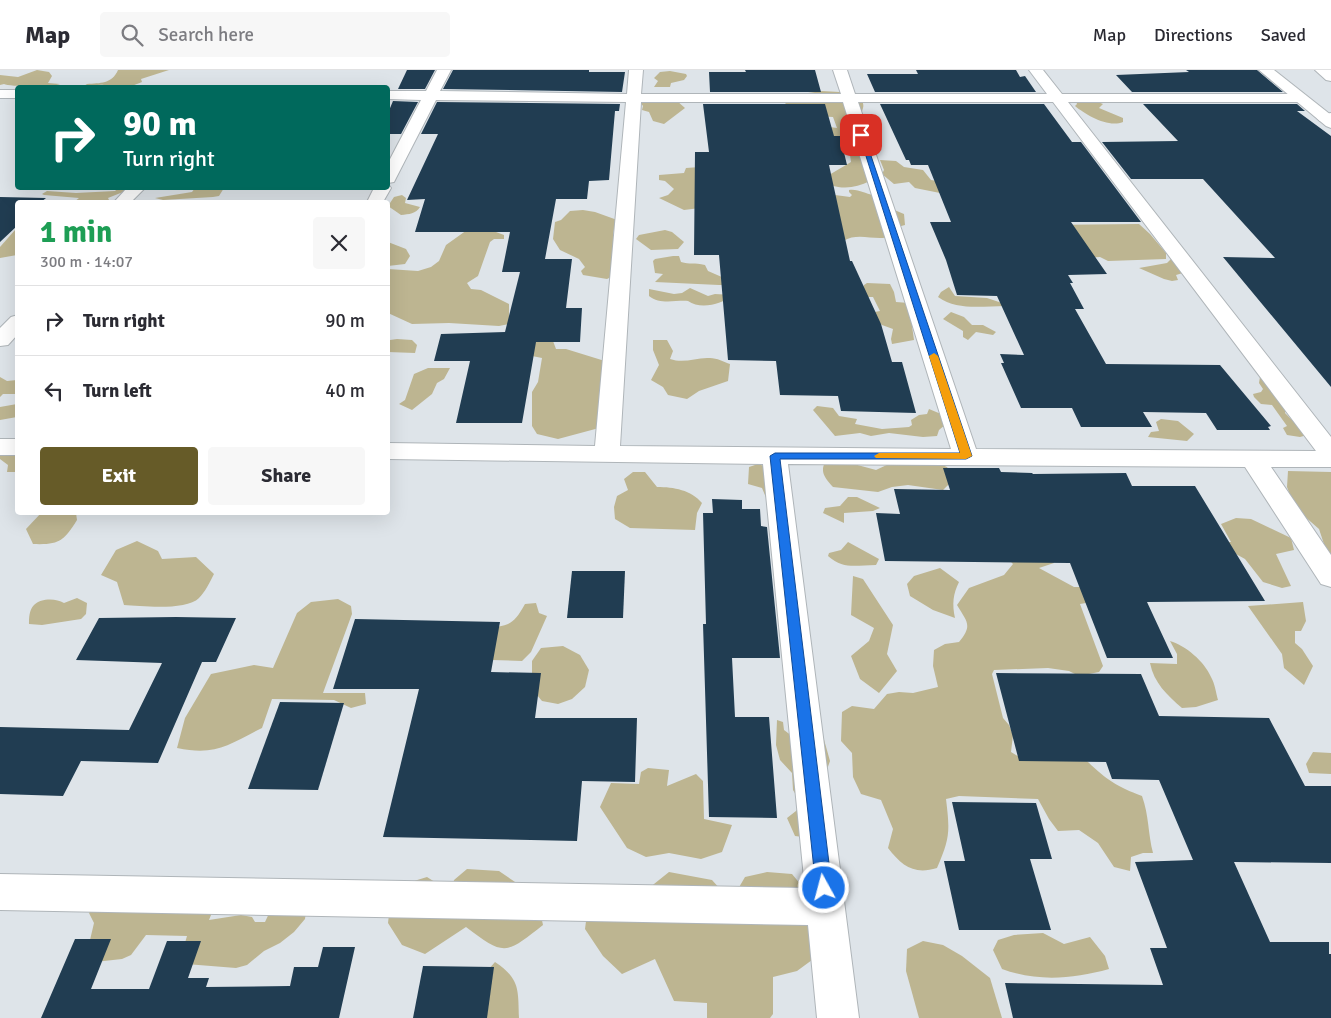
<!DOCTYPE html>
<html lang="en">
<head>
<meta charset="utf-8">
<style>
	:root { --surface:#fff; --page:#f7f7f7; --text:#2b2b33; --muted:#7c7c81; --line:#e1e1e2; --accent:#665b28 }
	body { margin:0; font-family:Signika,sans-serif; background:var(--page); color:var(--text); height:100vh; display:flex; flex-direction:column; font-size:19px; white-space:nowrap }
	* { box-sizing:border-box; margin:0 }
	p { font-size:16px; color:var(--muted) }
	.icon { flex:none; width:28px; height:28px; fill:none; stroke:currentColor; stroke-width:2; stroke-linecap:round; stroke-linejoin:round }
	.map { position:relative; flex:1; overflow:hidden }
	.panel { position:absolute; left:15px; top:130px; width:375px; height:315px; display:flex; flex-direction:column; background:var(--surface); border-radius:5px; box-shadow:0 5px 20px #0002 }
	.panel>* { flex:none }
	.banner { position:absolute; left:15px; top:15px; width:375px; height:105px; border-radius:5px; box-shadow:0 5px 20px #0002; background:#00695c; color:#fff; overflow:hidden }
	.pin { position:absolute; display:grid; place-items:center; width:42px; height:42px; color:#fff; margin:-21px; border-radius:10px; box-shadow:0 2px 8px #0006 }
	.me { position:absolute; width:55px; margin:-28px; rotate:353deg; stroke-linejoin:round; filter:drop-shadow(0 0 4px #0008) }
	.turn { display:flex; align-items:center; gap:18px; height:105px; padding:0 25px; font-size:22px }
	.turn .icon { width:65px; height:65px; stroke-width:2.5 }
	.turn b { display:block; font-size:35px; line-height:42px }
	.round { display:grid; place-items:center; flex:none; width:52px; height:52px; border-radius:5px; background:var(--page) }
	.head { display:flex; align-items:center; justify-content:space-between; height:85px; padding:0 25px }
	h1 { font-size:30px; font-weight:700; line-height:38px; color:#1e9e55 }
	.primary-button { display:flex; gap:10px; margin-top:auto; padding:10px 25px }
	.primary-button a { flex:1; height:58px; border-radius:5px; background:var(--accent); color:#fff; font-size:20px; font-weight:700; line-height:58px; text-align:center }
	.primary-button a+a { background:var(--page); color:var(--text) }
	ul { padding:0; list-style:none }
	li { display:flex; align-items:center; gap:15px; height:70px; padding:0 25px; border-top:1px solid var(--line) }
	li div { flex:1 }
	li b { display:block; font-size:19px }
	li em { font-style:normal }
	header { display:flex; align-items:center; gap:30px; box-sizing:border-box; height:70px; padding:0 25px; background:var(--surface); border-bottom:1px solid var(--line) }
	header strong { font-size:24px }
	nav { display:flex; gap:28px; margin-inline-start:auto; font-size:18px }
	.search { width:350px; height:45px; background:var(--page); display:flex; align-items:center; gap:12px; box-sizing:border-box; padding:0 18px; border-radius:5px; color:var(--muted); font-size:19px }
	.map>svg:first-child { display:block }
</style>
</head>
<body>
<header>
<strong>Map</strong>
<div class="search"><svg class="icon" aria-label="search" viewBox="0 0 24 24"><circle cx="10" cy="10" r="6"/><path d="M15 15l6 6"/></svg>Search here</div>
<nav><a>Map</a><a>Directions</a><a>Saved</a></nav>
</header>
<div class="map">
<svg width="1331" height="948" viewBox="0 0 1331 948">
	<rect width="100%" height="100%" fill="#dee4e9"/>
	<g fill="#bdb591">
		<path d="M37 0 49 2 52 6 48 13 60 14C55 17 9 17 4 14L0 15V5L18 7Z"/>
		<path d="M118 0H169L141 9 142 12C124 20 121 16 104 15 97 14 91 17 84 16L87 14C100 13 112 14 118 0Z"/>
		<path d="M670 1 686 4 687 6 684 10 671 13 670 17H654L658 11 654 8 660 2Z"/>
		<path d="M822 21 857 23C869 39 860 36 862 49 863 55 875 64 880 71L877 76 861 80 870 111C857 117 845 120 831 115L829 105 851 92 850 85 837 83 838 78H845V68H829L822 56 837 58 833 47 796 45 785 33 801 24Z"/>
		<path d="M677 31 685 38 664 54 653 51 649 42 642 40 643 36 640 32Z"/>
		<path d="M1076 31H1095L1103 34 1099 38 1123 48V52C1108 58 1086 45 1075 36L1077 34Z"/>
		<path d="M880 90 896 91 904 97 923 100 931 110 943 112 945 124 915 118 909 112 894 114 882 104 884 100Z"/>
		<path d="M700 97V138L684 140 659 128 668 125 674 119 665 111 659 110V105L684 103 686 98Z"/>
		<path d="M118 118H133L108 128 110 132H74L79 128 44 125 42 124 47 121 76 123 115 121Z"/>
		<path d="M195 118H224L219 126 213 127 163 130 155 128 192 122Z"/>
		<path d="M849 120C860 119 864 124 874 125L880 134 904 144 905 155 890 159V167C873 171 859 162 843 171L835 125 850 127 852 125 849 122Z"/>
		<path d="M402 125 406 128 405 133 420 137C416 144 409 144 401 145L388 136 394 127Z"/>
		<path d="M583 140 595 142 620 151 622 156 614 159C611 173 616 189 617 204L607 209 583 205 581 201 585 197 579 189 560 180 553 169 555 152 561 150 570 141Z"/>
		<path d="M1139 154 1150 164 1166 183V189L1108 191 1100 187 1083 188 1043 155Z"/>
		<path d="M15 160H17V185L0 188V177Z"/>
		<path d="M467 160 496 162 504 165V169H494L490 172 478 206 467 213 471 219 481 220 509 234V254L499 256 449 253 412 254 388 243V199L418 201 431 197 439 191 446 175Z"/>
		<path d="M665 160 672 162 684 172 678 179 651 180 636 169 639 165Z"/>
		<path d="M388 172 406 179 410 186 405 194 388 196Z"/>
		<path d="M673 186H679L681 192C690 195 694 192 705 195L708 201 731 211 727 215H719L655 212 663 204 655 203 653 191 655 189Z"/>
		<path d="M1171 189H1182L1193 200 1176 205 1178 210 1172 211 1164 209 1139 198 1167 193Z"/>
		<path d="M867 213 890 214 894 222 896 232 909 233 916 251 912 256 914 270 892 274 891 269 893 259 882 255 869 243 880 241 873 227H865L862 221 864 215Z"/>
		<path d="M949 217 955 226 987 228 1011 236C987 235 959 242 938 227L941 222Z"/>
		<path d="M690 218 708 226 715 224 733 225C722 234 701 240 688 231 675 230 660 235 649 226V219L674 224 682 223Z"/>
		<path d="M951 242 964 247 972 255H983L996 262 993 265 976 262 968 270 963 267V261L943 249Z"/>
		<path d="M397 269 412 270 417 275 415 283 388 282V273L390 270Z"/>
		<path d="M537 269 553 271 556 279H566L621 296 614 354 558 369 537 364 532 356V322L538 312 542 288 527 285Z"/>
		<path d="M653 270H667L673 281 670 289C685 294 696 287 710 288 717 288 724 292 730 294L728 311 699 321 687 329 668 325 663 317 651 310 659 295 653 280Z"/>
		<path d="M428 298H450L444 309 437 313 432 324 412 340 399 334 405 330 414 304Z"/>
		<path d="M0 307 7 311 17 310V324H3L0 327Z"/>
		<path d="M1260 307 1286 339 1285 343 1307 365 1300 367 1287 365 1283 358 1287 356 1272 335 1261 334 1254 327 1253 324 1261 322 1263 319 1259 313Z"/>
		<path d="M17 334V347L0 350V337Z"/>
		<path d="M817 336 833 338 839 346 857 349 855 354 882 359 909 357 912 355 911 350 919 345 927 344 929 339 941 344 946 354 939 360 937 366 923 367 889 363 871 366 860 363 835 366 813 340Z"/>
		<path d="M1161 349 1178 351 1194 364 1187 371 1148 367 1151 362 1159 361 1156 352Z"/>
		<path d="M17 374V402H7L8 395 0 389V377Z"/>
		<path d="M908 385 925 388 947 397 954 409 943 420 908 415 892 417 878 422 833 417C823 406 819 400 828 387L876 400Z"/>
		<path d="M758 394 767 397V430L762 418 748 414 749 397Z"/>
		<path d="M1288 401 1331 402V487L1327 483 1319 459 1295 438 1287 417Z"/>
		<path d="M633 402H645L657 417C674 417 691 420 702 433L697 443 695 460 630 458 615 449 614 437 617 426 628 420 624 409Z"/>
		<path d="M848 427H857L880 438 873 441 844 443V453L823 443 825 438 840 436Z"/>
		<path d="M42 442 76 443 77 450C64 471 59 475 33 474L26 459Z"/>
		<path d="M1236 448 1251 449 1291 468 1294 480 1276 484 1291 516 1282 518 1263 512 1245 489 1234 483 1222 472H1231L1221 454Z"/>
		<path d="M989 469 1053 488 1054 493 1039 498 1074 517H1081L1098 531 1080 534 1103 596 1099 602 1079 606 1069 601 1048 598 994 600 992 604 1003 648 1009 655 1013 665 1011 682 1026 691 1083 687C1104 708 1115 716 1142 726 1149 745 1148 764 1153 783H1143L1131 787 1130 801 1114 797 1098 773 1079 760 1058 761 1049 749 1038 729 959 726 946 729C950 762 950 768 937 798 914 805 902 796 888 778L893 759 881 730 861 724 853 707 852 683 841 671 842 642 852 636 874 639 887 624 899 622 913 623 938 617 933 596 934 580 945 574 959 572C973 555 967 552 957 535L969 518 1004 505 1013 494Z"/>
		<path d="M137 471 158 481 162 489 196 487 214 504C210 512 205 522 199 528 186 541 142 536 124 535L117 512 101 505 116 480Z"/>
		<path d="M848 472 879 489 876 495C856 495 844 500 828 486L829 483 841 480Z"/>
		<path d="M940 498 959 512C953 524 952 534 955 548L933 540 910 526 907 514 914 506Z"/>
		<path d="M853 506 863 509 893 555 887 584 897 601 879 623 860 609 851 586 869 571 874 558 851 545Z"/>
		<path d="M77 528 87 533 86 544 81 549 42 555 29 554C29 548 29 540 34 535 41 528 56 528 64 533Z"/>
		<path d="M338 529 351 536 352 544 323 623H365L366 634 351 638 334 630 272 629 262 658C228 675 216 686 177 678L185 648 211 604 254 595 273 598 297 543 311 532Z"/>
		<path d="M1303 532 1306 551 1301 561H1295V573L1302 579 1313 596 1304 615 1284 598 1282 584 1248 536Z"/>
		<path d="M536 533 539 543 547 546 531 582 522 591 492 590 480 558C506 556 512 558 525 534Z"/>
		<path d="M1170 571C1186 576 1204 591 1211 607 1215 614 1216 623 1218 630L1196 637 1182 638C1167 625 1154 613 1150 593L1177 594V584Z"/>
		<path d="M563 576 580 585 589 600 585 617 572 629 558 634 542 631 532 619V591L541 578Z"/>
		<path d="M777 650 783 652 784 660 796 669 813 660 823 666 830 691 803 767 795 766 787 748 796 741 801 733 793 720 792 703 780 690 776 675Z"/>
		<path d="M1313 682 1331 683V704L1309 703 1306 694Z"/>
		<path d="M648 698 669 700 667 716 696 704 703 711 704 749 732 755 722 782 701 789 669 783 646 787 627 778 600 737 611 713 639 714 641 702Z"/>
		<path d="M467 799 499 801 518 814 538 832 543 855C506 884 505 887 466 857L425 884 402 875 388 853 390 836 401 815 427 807 441 816 449 831 454 810Z"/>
		<path d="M669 802 712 810 731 831 745 807 767 802 792 804 806 821 812 890 797 901 773 907V944L770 948H707V933L674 931 655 889 622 904 603 886 585 859 588 836 639 826Z"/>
		<path d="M97 832 215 835 209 850 241 845 252 847 255 852H265L273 835 307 833 305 849 294 862 280 873 264 881 247 895 236 898 186 894 180 890 187 866 146 865 131 885 122 889 95 892 86 887 94 853 89 843Z"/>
		<path d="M1043 863 1064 874 1090 867 1105 886 1109 899C1073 909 1037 912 1002 899L993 880 998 870 1014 865Z"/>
		<path d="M923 871 943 875 962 886 990 908 1002 948H919L906 901 907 879Z"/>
		<path d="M495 892C520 909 518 919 519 948H474L481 908Z"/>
	</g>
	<g fill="#213d52">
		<path d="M407 0H435L425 19H398Z"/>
		<path d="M453 0H589V2H625L622 22 443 19Z"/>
		<path d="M745 0H815L821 22H710L709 2H746Z"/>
		<path d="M916 0H1016L1020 7 1025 6 1036 22H875L867 4H918Z"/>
		<path d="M1186 0H1257L1283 22H1132L1116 5 1189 2Z"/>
		<path d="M393 31 418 32 401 64H388V43Z"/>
		<path d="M437 32 620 34 619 41H615L609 110 589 111 587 129H556L545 189H572L566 238H582L580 272H536L522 353H456L470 291H434L441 264 505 262 520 202H502L510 162H415L425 129 407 130 438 64H421Z"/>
		<path d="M703 34H825L834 66H840L847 95H829L850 191H852L881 254 892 292H902L916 343 841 341 838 326 780 325 776 291 728 290 719 185H694L695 82H709Z"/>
		<path d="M880 34H1044L1072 72H1081L1141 152H1071L1107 204 1068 205 1073 213H1070L1084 239H1075L1106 294 1220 295 1271 356 1268 357 1270 360H1217L1206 343 1143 342 1152 357H1081L1072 338H1021L1001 293H1004L1000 284 1024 285 997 226 957 225 946 190 930 152H951L928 95H911L909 90H906Z"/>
		<path d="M1143 34H1297L1305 41H1297L1331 66V317L1223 187 1275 188 1203 109H1131L1102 72 1178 71Z"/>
		<path d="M0 127 46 128 41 132H18V155L0 172Z"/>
		<path d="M943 398H999L1001 402 1032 403 1033 404 1126 403 1132 416H1195L1265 531 1147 532 1173 588H1107L1070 493 885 491 876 443 900 444 894 419 950 420Z"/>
		<path d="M712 429 742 430V439H760L761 456 767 457 780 588H732L735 647H769L777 748 709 747 703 554H706L703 443H713Z"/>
		<path d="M572 501H625L623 548H567Z"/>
		<path d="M176 547 236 548 216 592H202L158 693 81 691 63 726 0 724V657L129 660 162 593 76 590 99 548Z"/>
		<path d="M355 549 500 552 491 602 541 603 535 648H637L635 712 582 711 577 771 383 767 419 619H333Z"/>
		<path d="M996 603 1141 604 1159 646 1269 648 1305 716H1331V793L1234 792 1270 872H1329V884H1331V948H1013L1005 913 1163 915 1150 878H1167L1135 792 1193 790 1159 710 1112 709 1106 692 1019 691Z"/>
		<path d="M280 632 344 633 318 720 248 719Z"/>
		<path d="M952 732 1036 733 1052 789H1030L1051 860H959L944 791H965Z"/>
		<path d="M75 869H111L91 919H149L167 871H201L188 908H209L206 917 290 916 294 897H318L323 877H355L339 948H41Z"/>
		<path d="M423 896 494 897 487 948H413Z"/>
	</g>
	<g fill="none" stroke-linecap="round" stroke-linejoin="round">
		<g stroke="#afb5b9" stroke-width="2">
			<g id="street">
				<path d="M437 0H451L440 21 627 24 629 0H643L641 24H841L833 0H847L855 24H1047L1029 0H1043L1062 24H1300L1305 25 1307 28 1305 31 1300 32H1068L1331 367V397H1271L1331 485V517L1321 514 1245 397 788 394 859 948H817L808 855 0 840V804L805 818 763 394 388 389V373L595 376 626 32 436 30 396 108 394 112 388 113V93L421 30 388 29V21H426ZM641 32H843L951 379 620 376ZM858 32H1053L1316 381 976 379Z"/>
				<rect x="0" y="20" width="18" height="8"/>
				<path d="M388 114 391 118 383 132H367L374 118H388Z"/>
				<path d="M127 118H145L131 132H114Z"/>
				<path d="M18 245V264L8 275 0 276V258L11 247Z"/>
				<rect x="0" y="369" width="18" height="16"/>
			</g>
		</g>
		<g stroke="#afb5b9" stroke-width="2">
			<path id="secondary" d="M1259 0H1274L1331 45V58L1326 56Z"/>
		</g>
		<g stroke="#afb5b9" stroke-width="2">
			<g id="highway">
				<path d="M1315 0H1331V11L1326 10Z"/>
				<path d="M1331 43V53L1320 51 1317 48 1320 45Z"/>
			</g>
		</g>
		<use href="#street" fill="#fff" fill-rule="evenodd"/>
		<use href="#secondary" fill="#fff" fill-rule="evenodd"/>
		<use href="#highway" fill="#fff" fill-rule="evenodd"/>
	</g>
	<path fill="#1a73e8" stroke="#114b97" d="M859 64 864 65 972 386 966 389H780L832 818 830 823 824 825 819 823 816 818 770 386 775 383H960Z"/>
	<path fill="#f59e0b" d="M934 283 938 286 972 386 966 389 876 388 874 386 879 383H960L929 286Z"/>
</svg>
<div class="pin" style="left:861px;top:65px;background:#d93025"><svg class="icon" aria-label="arrive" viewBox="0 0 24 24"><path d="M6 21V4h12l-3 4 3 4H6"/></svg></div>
<svg class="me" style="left:824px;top:818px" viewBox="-20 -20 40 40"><circle r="17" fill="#1a73e8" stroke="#fff" stroke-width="3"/><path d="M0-11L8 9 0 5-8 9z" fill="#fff"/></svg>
<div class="banner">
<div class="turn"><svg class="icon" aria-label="right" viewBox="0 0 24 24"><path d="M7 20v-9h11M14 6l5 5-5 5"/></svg><div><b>90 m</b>Turn right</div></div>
</div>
<section class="panel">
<div class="head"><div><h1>1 min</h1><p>300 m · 14:07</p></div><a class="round"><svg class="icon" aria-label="close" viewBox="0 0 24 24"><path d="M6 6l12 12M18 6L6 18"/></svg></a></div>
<ul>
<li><svg class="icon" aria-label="right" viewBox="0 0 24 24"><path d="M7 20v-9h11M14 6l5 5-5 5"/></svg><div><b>Turn right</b></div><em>90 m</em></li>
<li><svg class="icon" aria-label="left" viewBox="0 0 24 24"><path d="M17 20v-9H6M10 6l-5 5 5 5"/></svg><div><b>Turn left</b></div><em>40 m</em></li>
</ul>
<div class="primary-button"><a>Exit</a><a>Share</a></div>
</section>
</div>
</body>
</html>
